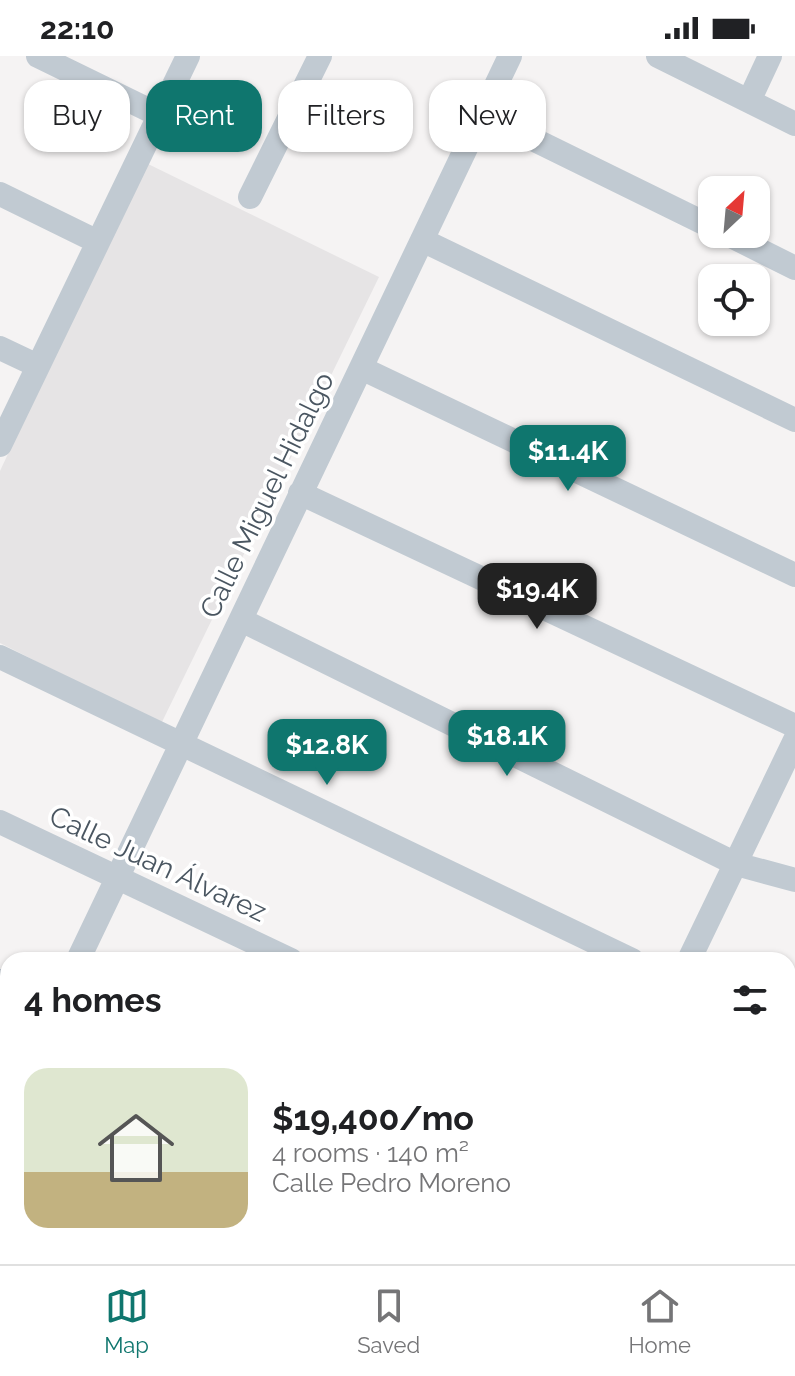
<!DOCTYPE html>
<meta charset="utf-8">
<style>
body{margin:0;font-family:Raleway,sans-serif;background:#f2f2f2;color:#202124;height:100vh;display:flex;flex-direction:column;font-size:30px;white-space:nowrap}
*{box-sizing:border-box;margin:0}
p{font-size:26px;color:#757577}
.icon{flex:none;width:44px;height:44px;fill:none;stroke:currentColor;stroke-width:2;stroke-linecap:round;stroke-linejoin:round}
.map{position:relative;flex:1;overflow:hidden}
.panel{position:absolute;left:0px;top:896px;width:796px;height:312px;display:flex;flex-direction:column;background:#fff;border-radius:24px 24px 0 0;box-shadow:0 2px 6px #0004}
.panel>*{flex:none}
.top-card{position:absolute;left:24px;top:24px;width:748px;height:72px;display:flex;gap:16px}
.needle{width:52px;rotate:26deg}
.buttons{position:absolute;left:698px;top:120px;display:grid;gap:16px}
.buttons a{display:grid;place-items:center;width:72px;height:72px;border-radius:16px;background:#fff;box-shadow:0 2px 6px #0004;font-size:40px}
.price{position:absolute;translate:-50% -68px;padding:0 18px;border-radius:16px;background:#0f766e;color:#fff;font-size:26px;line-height:52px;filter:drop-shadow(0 2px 4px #0008)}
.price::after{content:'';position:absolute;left:50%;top:48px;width:24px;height:18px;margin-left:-12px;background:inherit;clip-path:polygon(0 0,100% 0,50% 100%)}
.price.on{background:#222;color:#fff}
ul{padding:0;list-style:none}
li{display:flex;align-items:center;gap:24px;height:200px;padding:0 24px}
li span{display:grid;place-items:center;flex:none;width:224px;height:160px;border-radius:24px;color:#555}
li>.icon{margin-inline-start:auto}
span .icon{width:96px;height:96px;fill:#fffc;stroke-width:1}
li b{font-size:34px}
h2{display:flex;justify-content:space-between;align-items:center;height:96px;padding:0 24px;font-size:34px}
.chip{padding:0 28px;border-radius:24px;background:#fff;box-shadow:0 2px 6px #0004;font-size:28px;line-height:72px}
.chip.on{background:#0f766e;color:#fff}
.status{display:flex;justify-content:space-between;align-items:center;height:56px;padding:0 40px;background:#fff;direction:ltr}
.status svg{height:22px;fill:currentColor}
.menu{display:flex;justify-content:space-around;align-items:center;height:112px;border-top:2px solid #e0e0e0;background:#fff;font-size:22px;color:#757577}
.menu a{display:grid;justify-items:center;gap:4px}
.menu .on{color:#0f766e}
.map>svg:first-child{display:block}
</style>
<div class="status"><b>22:10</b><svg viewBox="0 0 49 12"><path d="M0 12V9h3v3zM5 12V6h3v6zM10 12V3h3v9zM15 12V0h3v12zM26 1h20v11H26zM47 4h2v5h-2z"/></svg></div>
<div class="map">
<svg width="795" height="1208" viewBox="0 0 795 1208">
<rect width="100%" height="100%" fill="#f5f3f3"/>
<path fill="#e6e4e5" d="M144,106l235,115 -218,447 -161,-81v-172z"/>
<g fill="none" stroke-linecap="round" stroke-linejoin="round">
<path stroke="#c1cad2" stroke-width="24" d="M38,0l121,59
M658,0l137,68
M749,45l21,-45
M482,58l230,113
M0,138l98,48
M250,141l70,-141
M727,178l68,34
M422,184l373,180
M0,292l38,18
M361,312l434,207
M0,389l188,-389
M300,437l495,233
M241,564l495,244 59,16
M0,601l632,303
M0,766l291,138
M78,904l432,-904
M689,904l106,-220
M0,925l8,4
M788,955l7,2
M0,1066l8,-17
M788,1121l7,2
M281,1200l17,8
M579,1200l18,8
M692,1200l2,8
M742,1200l5,8
M544,1208l4,-8"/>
</g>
<g text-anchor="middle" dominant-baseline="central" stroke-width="7" stroke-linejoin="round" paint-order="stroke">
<g font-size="28" fill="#4a5661" stroke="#fff">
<text transform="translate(267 439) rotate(-64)">Calle Miguel Hidalgo</text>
<text transform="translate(158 808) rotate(25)">Calle Juan Álvarez</text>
</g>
</g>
</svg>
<div class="buttons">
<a><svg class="needle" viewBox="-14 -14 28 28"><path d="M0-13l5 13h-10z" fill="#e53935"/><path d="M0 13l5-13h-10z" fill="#757577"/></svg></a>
<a><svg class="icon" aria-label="locate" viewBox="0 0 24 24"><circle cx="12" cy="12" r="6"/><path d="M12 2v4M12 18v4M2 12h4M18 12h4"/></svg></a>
</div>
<b class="price" style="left:568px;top:437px">$11.4K</b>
<b class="price on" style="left:537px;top:575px">$19.4K</b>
<b class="price" style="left:507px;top:722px">$18.1K</b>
<b class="price" style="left:327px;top:731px">$12.8K</b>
<div class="top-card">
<a class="chip">Buy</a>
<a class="chip on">Rent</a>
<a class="chip">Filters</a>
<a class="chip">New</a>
</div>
<section class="panel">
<h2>4 homes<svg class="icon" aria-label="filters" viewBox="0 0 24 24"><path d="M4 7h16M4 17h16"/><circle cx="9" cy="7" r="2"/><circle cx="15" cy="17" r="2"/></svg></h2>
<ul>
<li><span style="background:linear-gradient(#dfe7d0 65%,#c2b280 0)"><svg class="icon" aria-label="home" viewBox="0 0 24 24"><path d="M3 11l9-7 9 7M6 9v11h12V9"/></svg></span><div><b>$19,400/mo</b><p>4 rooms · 140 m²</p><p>Calle Pedro Moreno</p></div></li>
</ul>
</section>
</div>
<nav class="menu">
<a class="on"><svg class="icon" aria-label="map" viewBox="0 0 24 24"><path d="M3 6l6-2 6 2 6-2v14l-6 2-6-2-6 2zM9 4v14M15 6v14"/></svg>Map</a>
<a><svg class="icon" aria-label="saved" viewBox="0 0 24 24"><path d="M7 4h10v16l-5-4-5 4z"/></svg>Saved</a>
<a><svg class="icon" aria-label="home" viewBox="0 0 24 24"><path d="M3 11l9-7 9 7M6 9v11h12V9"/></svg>Home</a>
</nav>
